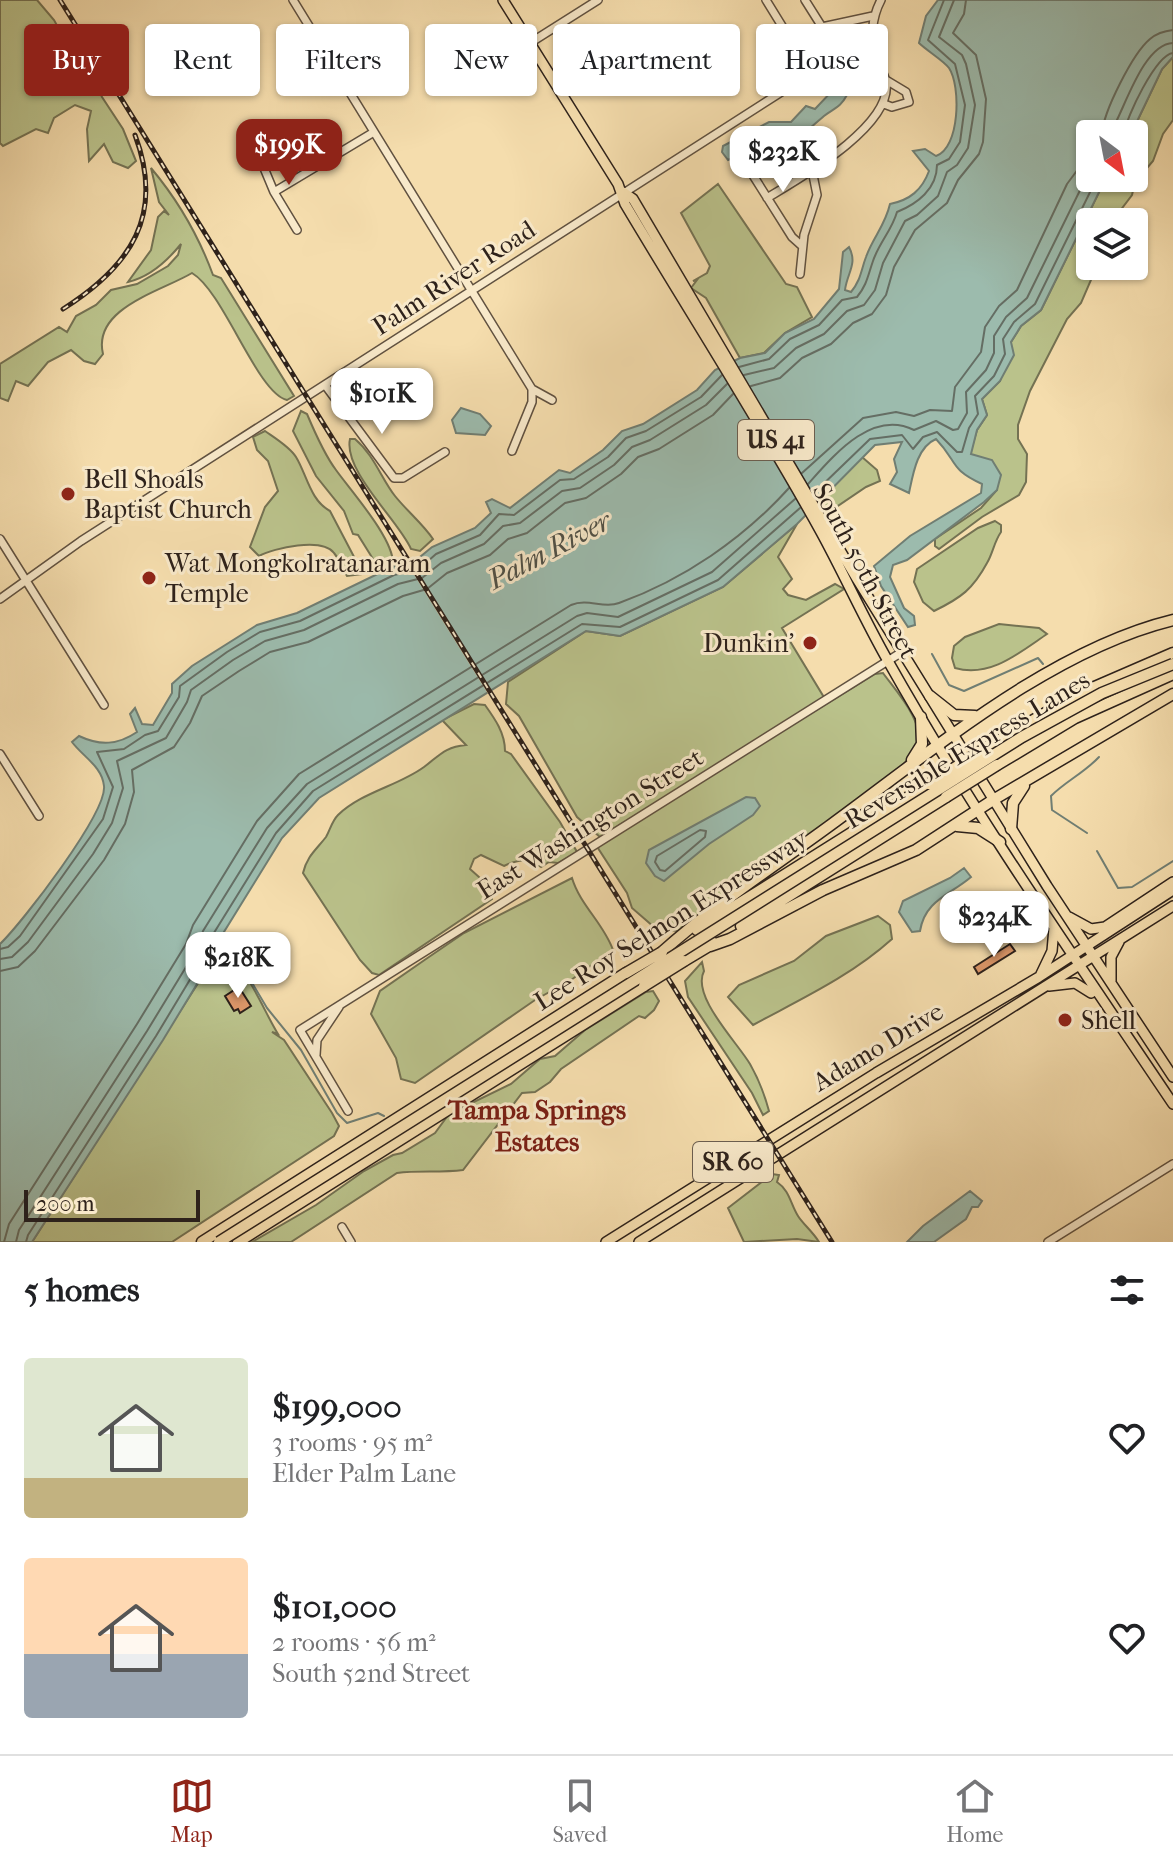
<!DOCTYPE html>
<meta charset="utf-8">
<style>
body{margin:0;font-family:"IM FELL French Canon",serif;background:#f2f2f2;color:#202124;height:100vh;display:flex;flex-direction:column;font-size:30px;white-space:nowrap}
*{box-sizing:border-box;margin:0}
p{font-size:26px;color:#757577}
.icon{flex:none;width:44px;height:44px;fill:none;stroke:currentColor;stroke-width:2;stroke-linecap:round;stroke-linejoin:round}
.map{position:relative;height:1242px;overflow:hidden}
.sheet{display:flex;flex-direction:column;background:#fff;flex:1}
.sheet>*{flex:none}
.banner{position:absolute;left:24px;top:24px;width:1126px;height:72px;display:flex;gap:16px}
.needle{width:52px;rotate:148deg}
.tools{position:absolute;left:1076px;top:120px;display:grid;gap:16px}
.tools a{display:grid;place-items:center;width:72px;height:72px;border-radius:8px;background:#fff;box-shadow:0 2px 6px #0004;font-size:40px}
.scale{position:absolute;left:24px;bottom:20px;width:176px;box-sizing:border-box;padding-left:8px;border:4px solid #2e221b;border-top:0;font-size:22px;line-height:28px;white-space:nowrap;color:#2e221b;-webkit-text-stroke:6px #f8e9ca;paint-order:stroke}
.price{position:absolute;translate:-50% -68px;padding:0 18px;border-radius:16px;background:#fff;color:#222;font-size:26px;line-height:52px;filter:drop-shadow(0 2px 4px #0008)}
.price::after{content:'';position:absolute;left:50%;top:48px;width:24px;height:18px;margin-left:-12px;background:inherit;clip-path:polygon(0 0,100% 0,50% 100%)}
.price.selected{background:#8f2418;color:#fff}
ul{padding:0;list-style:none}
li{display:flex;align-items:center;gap:24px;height:200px;padding:0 24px}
li span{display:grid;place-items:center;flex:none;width:224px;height:160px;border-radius:8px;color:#555}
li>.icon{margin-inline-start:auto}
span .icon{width:96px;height:96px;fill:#fffc;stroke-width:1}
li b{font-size:34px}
h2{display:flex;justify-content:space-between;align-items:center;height:96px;padding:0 24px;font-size:34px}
.tag{padding:0 28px;border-radius:8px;background:#fff;box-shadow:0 2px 6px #0004;font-size:28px;line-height:72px}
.tag.selected{background:#8f2418;color:#fff}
.tabs{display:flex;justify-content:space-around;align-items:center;height:112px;border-top:2px solid #e0e0e0;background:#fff;font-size:22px;color:#757577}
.tabs a{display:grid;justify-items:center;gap:4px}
.tabs .selected{color:#8f2418}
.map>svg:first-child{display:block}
</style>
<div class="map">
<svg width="1173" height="1242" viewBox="0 0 1173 1242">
<rect width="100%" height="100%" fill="#f5ddad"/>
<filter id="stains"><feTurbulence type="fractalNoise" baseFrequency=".0025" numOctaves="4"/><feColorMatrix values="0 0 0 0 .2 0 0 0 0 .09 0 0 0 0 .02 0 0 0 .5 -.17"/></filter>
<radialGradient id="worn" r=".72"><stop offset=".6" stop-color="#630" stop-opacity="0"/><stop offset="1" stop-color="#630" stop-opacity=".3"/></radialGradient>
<path fill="#bac28b" stroke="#747253" stroke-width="2" d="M0,0h37l17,20 15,27 20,20 13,30 21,32 13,32 -8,7 -15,-6 -9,-18 -15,17 -2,-32 4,-18 -16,-6 -21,13 -6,15 -12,-4 -33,17 -3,-3z
M1173,57v63l-10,14 -10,27 -18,21 -3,13 -12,16 -3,11h-27v44h7l-16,37 -14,16 -37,72 -12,34v14l9,15 -1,28 -7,13 -37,22 -43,32 -4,-3v-7l46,-31 16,-18 -20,-33 -7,-3 7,-24 10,-15 -5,-16 18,-18 11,-39 10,-16 20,-16 65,-132h28v-44h-3l31,-65z
M151,168c26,31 48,69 62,107l8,3 73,118 -7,4c-30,-7 -63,-108 -95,-127 -30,18 -100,35 -89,81l-8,10 -11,-3 -13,-11 -23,12 -20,24 -12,-5 -8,20 -8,-3v-34l59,-37 8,5 9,-16 20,-11 15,-15 26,-6 31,-18 10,-11 3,-11c-13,16 -31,33 -53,38l23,-32 7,-33 6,-6 5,4 -10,-13z
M718,184l68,100 11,3 15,30 -27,16 -21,20 -24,5 -34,-60 -15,-10 6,-8 -4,1 14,-8 3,-7 -29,-53z
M301,411l6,3c8,19 17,40 29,56 15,21 59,70 57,95l-15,2 -20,-32 -5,-1 -9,-23 -28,-35 -23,-45z
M265,431c10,7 25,16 31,26 11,18 14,43 34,54l33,63 -16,2c-4,-7 -8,-17 -13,-23 -12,-16 -60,-5 -75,3l-9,-9 15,-40 13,-16 -10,-30 -11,-11 -4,-13z
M350,439h5c19,16 26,39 40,57 12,15 28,28 38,43l-13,12 -9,-2c-12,-28 -68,-78 -61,-110z
M862,457l15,13 3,11 -14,6 -40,27 1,-6h-5l1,-14z
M995,521l6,4v7c-7,10 -8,21 -14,31 -14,26 -26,35 -53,48l-11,-9 -9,-20 3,-13 61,-41z
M797,524l-19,33 14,22 -9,10 5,6 18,5 29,-16 9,5 -62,39 43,71 -225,138 -23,-20 -58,-101 -13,-12 2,-22 78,-51 34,5 103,-49z
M999,624l40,4 8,6c-28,19 -57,44 -92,34l-3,-10 2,-12 11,-9z
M883,673c12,17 44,51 34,74 -5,11 -18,21 -26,29l-209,156 -28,-5 -22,-19 -5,-15 -31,-48 279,-171z
M474,704l11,1c10,14 20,28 20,46l6,3 49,68 17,30 -19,11 -9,-1 -8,5c-14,-9 -22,-8 -37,-1l-23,-11 -7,4 -4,10 19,17 3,13 -113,76 -7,-2 -12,-13 -57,-87c4,-17 13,-23 23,-36 4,-7 6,-16 12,-22 24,-23 60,-29 86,-48 16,-12 21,-20 42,-22l-24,-25z
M572,878c8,27 32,46 41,72l-42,30 -36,20 -120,83 -14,-4 -5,-21 -25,-44 9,-23 46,-32 38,-26z
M878,916l12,9 2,14c-41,37 -91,60 -139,86l-25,-28 11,-12 55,-24 32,-25z
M220,949c25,12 43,61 58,85l-6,-2 12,8 48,73 7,13 -5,10 -162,106h-140z
M702,962l2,9c-13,25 33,71 46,93 8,14 15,32 19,47l-6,4 -11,-22 -64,-96 -3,-16z
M653,991l6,10 -5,9 -9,8 -6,-2 -78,53 -11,13 -15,10 -13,1 -59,77c-23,3 -44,0 -66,3l-106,69h-39l64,-37 48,-34 29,-16 9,-2 33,-20 14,-19 62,-30 29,-25 15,-3 30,-26 61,-38z
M772,1174l7,1 -2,7c13,9 13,21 21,34 5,8 15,16 21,26l-22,-3 -53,3 -16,-34z"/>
<path fill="#9cbbad" stroke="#707e73" stroke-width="2" d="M938,0h235v57l-11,12 -31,65h-41v44h16l-65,132 -20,16 -10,16 3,13 -14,26 -18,18 5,16 -10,15 -6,24 21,6 9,15 -4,15 -13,12 -77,58 -14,5 -3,12 14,31 10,8 1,9 -7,2 -27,-41 -7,-20 36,-30 71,-43 1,-9c-33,-15 -24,-22 -46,-45 -19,8 -23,35 -27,54l-19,-9 7,-12 -3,-13 8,-17 -27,3 -78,79 -74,63 -103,49 -34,-5 -267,167 -37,40 -63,102 -5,16 -51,84 -131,202h-32v-298c22,-21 107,-131 104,-158 -2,-20 -21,-29 -32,-44l7,-6c21,10 39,9 58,-4l-7,-18 5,-6 7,16 11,1 19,-32v-9l20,-18 65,-41 40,-12 95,-46 23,-6 17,-14 43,-19 16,-15 -5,-11 6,-3 18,9 49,-38 11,3 33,-23 19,-19 21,-7 54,-34 18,-20 25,-12 25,-5 20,-20 29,-14 25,-30 4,-37 6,-5c9,17 -2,26 -4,43l6,2c10,-12 10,-22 15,-35 7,-20 19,-31 24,-53 20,-4 32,-14 39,-33l-16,-20 12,-2 11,7c24,-8 25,-70 13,-88 -5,-7 -23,-18 -30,-25l7,-27z
M832,91l15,4c-7,13 -13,13 -23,21 -16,14 -29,26 -46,37 -20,-7 -32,-2 -50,7l-6,-8 1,-6 46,-24h22l15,-16 9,3z
M461,408l19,6 11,12 -6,9 -29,-2 -4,-13z
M746,797l9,1 5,8 -7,9 -44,29 -45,37 -9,-5 -9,-13 3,-13z
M964,868l7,9c-21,18 -46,23 -51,54l-8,1 -13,-20 4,-11 47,-23z
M970,1191l12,10 -4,6h-6l-6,12 -32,23h-27l16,-16z"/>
<path fill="#f5ddad" d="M409,559l85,136 -4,2 -85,-137z"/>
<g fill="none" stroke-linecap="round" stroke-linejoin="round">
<path stroke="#656e64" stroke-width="2" d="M1102,134c1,-22 31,-81 48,-95 7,-6 14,-8 23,-9
M1114,134l1,-10c12,-23 30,-80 58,-81
M1124,134c2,-17 32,-79 49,-81
M739,367l30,-8 21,-20 29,-14 23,-25 15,-3c10,-12 11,-22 16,-36 6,-18 19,-31 24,-49 20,-8 40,-23 40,-47l12,-6 11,-17 5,-37 -10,-41 -27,-24 16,-40
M744,375l30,-7 22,-20 28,-14 23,-23 17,-6 11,-15 8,-27 22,-42 12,-6 21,-19 9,-24 10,-7 11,-17 7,-43 -9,-41 -4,-9 -23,-18 15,-37
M751,386l29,-8 22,-20 29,-14 22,-21 19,-9 14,-19 8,-28 21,-37 32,-27 11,-23 21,-26 4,-12 3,-43 -10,-44 -23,-22 11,-19 2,-14
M802,473l61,-55 33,-6 18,4 16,-6 22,1 3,-24 26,-35 4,-25 14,-21 18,-16 50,-106 23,-31
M808,484c26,-29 64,-75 106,-54l22,-9 17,9 5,-1 9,-16 -1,-21 20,-22 8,-17v-17l12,-19 21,-19 63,-128
M814,493l56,-54 32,-4 11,14 10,-12 14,-5 20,20h5l7,-24 9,-14 -3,-18 19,-20 11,-22 -2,-15 11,-17 21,-18 62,-126
M700,830l6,1 -1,6 -40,34 -5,-1 -5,-8 2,-6z
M0,949l8,-2 12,-11 83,-117 10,-32 -16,-35 27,-3 21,-14 13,-4 21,-34 1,-11 47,-34 33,-20 40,-11 94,-46 25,-6 17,-15 44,-19 19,-21 15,1 46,-35 14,-1 34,-22 18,-19 20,-7 55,-34 21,-22
M0,959l12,-2 16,-15 65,-88 19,-31 11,-35 -6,-27 49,-23 21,-36 4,-12 42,-30 32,-19 39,-11 94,-46 24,-6 19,-15 43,-19 19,-18 17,-3 42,-32 18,-3 34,-23 18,-18 18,-7 56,-35 21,-21
M0,971l18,-4 17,-16 69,-91 21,-36 9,-32 -2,-22 42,-23 16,-24 12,-27 37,-25 31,-19 38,-10 95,-46 24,-7 20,-16 43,-18 18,-16 19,-6 38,-30 21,-5 35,-24 17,-17 21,-8 54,-34 20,-21
M4,1242l5,-18 128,-200 49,-80 7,-19 64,-104 42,-47 272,-169c17,-7 33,4 48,-2 64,-23 124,-64 170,-115
M16,1242l3,-12 128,-199 50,-82 6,-18 64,-103 40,-44 270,-168 10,-3 31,4 94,-45 83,-73
M26,1242l2,-7 128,-199 50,-83 6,-17 64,-103 37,-42 269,-167 38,3 98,-47 82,-72"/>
<path stroke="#707e73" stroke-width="2" d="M932,654l17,31 15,6 74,-33 5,6
M1087,833l-35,-23 -1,-14c15,-15 33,-23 48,-39
M1097,851l21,37 14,-1 41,-26
M223,934l44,74 34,42 36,63 10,10 31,-10 6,3"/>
</g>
<path fill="#dc9769" stroke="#2e221b" stroke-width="2" d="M1010,944l5,7 -37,23 -4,-7z
M239,987l12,19 -11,7 -2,-4 -4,2 -9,-15z"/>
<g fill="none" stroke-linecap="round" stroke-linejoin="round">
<defs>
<path id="minor" d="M293,0l239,389v13l-20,49
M766,0l45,73
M805,0l17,27
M805,38l17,-11 51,-11
M530,43l68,-43
M811,73l27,2 21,-15 16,-3
M884,104l8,3 17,-5 -3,-10 -20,-12
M259,156l15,36 23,38
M744,161l48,76 10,9
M274,192l100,-60
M767,198c33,-20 126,-72 119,-116 -1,-8 -7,-15 -10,-22 -7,-19 -4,-43 5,-60
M800,274l4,-39 13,-40 -5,-25
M325,385l69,93h9l42,-26
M532,389l20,11
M0,539l104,166
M0,599l81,-58 730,-468 26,-20 37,-4
M0,754l39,62
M316,1055l1,-15 22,-33
M348,1111l-48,-81 602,-378
M342,1227l9,15
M1048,1242l125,-78"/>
<path id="major" d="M503,0l115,184 7,20c65,109 134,216 196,328 23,42 43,87 67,129 86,153 187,297 285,443
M623,192l10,7 224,380 190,307 126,191
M1069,917l22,12 14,-2 68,-45
M1041,974l11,-23 2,-23
M1111,981v-24l8,-15
M1049,986l26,-3 16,10
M606,1242l270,-169 163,-96 134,-87
M639,1242l534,-336"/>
<path id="highway" d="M930,696l24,19 21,1
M986,748l90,-53 97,-42
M912,760l10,-16 -1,-27
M997,765l78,-47 98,-44
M957,826l21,2 22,14
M1011,829l2,-26 11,-17
M741,926l205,-129
M697,930l232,-146
M710,946l20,-7 93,-49 93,-40 77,-50 180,-106
M662,952c52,-47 113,-86 170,-128 100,-73 218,-174 341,-204
M684,961l30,-18
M202,1242l424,-269
M238,1242l406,-256"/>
</defs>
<use href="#minor" stroke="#605140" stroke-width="10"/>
<use href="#major" stroke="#2e221b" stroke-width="12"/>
<use href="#highway" stroke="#2e221b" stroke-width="13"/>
<use href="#minor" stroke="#f8e9ca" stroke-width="7"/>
<use href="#major" stroke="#f5ddad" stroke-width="9"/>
<use href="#highway" stroke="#f5ddad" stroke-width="10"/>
<defs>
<path id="rail" d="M60,0l772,1242
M63,309c68,-43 102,-94 72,-174"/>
</defs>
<use href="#rail" stroke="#2e221b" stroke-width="5"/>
<use href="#rail" stroke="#f8e9ca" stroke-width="2" stroke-dasharray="6" stroke-linecap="butt"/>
<defs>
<path id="highway-bridge" d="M929,784l57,-36
M946,797l51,-32
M626,973l36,-21
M644,986l40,-25
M219,1242l803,-505 80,-44 71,-29"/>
</defs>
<use href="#highway-bridge" stroke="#2e221b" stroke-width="13" stroke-linecap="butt"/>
<use href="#highway-bridge" stroke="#f5ddad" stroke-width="10"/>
</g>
<g fill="#8f2418" stroke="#f8e9ca" stroke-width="3">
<circle cx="68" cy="494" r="8"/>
<circle cx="149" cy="578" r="8"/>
<circle cx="810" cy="643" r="8"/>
<circle cx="1065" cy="1020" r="8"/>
</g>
<g text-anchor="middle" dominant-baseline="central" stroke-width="6" stroke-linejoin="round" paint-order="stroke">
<g fill="#f8e9ca" stroke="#6b5e50" stroke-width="2">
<rect x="738" y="420" width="76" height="40" rx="6"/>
<rect x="693" y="1142" width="80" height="40" rx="6"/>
</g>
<g font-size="24" font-weight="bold" fill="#2e221b">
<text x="776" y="440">US 41</text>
<text x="733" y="1162">SR 60</text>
</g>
<g font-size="26" fill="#2e221b" stroke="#f8e9ca">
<text transform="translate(454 278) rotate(-33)">Palm River Road</text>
<text transform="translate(865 571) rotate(62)">South 50th Street</text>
<text transform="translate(967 750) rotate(-31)">Reversible Express Lanes</text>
<text transform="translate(590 824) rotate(-32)">East Washington Street</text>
<text transform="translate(671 920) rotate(-32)">Lee Roy Selmon Expressway</text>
<text transform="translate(878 1047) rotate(-31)">Adamo Drive</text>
</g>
<g font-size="26" fill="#2e221b" stroke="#f8e9ca" text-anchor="start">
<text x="84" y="479">Bell Shoals<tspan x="84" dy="30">Baptist Church</tspan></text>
<text x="165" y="563">Wat Mongkolratanaram<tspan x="165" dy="30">Temple</tspan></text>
<text x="794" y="643" text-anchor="end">Dunkin'</text>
<text x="1081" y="1020">Shell</text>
</g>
<g font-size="28" font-style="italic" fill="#4f5047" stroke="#f8e9ca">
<text transform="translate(549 550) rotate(-28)">Palm River</text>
</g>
<g font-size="28" font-weight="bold" fill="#7a1f14" stroke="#f8e9ca">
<text x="537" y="1109">Tampa Springs<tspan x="537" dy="32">Estates</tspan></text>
</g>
</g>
<rect width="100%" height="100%" filter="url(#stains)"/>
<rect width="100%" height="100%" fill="url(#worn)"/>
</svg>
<div class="tools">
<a><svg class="needle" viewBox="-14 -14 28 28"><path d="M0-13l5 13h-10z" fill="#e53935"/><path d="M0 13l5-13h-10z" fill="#757577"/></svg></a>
<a><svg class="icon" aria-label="layers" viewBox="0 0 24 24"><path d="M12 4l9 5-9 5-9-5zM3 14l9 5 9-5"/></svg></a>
</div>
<div class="scale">200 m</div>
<b class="price selected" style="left:289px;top:187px">$199K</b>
<b class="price" style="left:783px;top:194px">$232K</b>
<b class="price" style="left:382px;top:436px">$101K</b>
<b class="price" style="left:994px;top:959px">$234K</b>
<b class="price" style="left:238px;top:1000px">$218K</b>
<div class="banner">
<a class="tag selected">Buy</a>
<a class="tag">Rent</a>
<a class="tag">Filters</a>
<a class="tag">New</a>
<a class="tag">Apartment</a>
<a class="tag">House</a>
</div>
</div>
<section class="sheet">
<h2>5 homes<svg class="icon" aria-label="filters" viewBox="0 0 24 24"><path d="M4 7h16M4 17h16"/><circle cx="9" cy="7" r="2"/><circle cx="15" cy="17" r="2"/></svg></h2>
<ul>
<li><span style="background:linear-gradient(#dfe7d0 75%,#c2b280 0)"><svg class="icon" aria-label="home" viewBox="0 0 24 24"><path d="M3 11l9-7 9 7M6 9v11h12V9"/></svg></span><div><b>$199,000</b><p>3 rooms · 95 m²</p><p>Elder Palm Lane</p></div><svg class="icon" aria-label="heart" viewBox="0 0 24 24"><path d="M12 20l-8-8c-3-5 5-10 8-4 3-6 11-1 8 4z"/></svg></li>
<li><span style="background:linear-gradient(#ffd9b3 60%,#9aa5b1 0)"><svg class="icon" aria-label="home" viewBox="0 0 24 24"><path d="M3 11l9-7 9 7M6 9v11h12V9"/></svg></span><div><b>$101,000</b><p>2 rooms · 56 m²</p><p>South 52nd Street</p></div><svg class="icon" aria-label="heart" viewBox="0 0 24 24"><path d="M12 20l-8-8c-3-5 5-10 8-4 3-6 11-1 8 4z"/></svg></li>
</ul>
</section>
<nav class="tabs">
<a class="selected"><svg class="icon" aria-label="map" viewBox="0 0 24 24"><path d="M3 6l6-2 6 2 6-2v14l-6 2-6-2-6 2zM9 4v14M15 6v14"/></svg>Map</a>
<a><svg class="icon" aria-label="saved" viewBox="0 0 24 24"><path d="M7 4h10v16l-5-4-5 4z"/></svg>Saved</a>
<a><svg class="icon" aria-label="home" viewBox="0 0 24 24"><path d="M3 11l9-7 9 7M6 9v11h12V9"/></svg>Home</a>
</nav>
